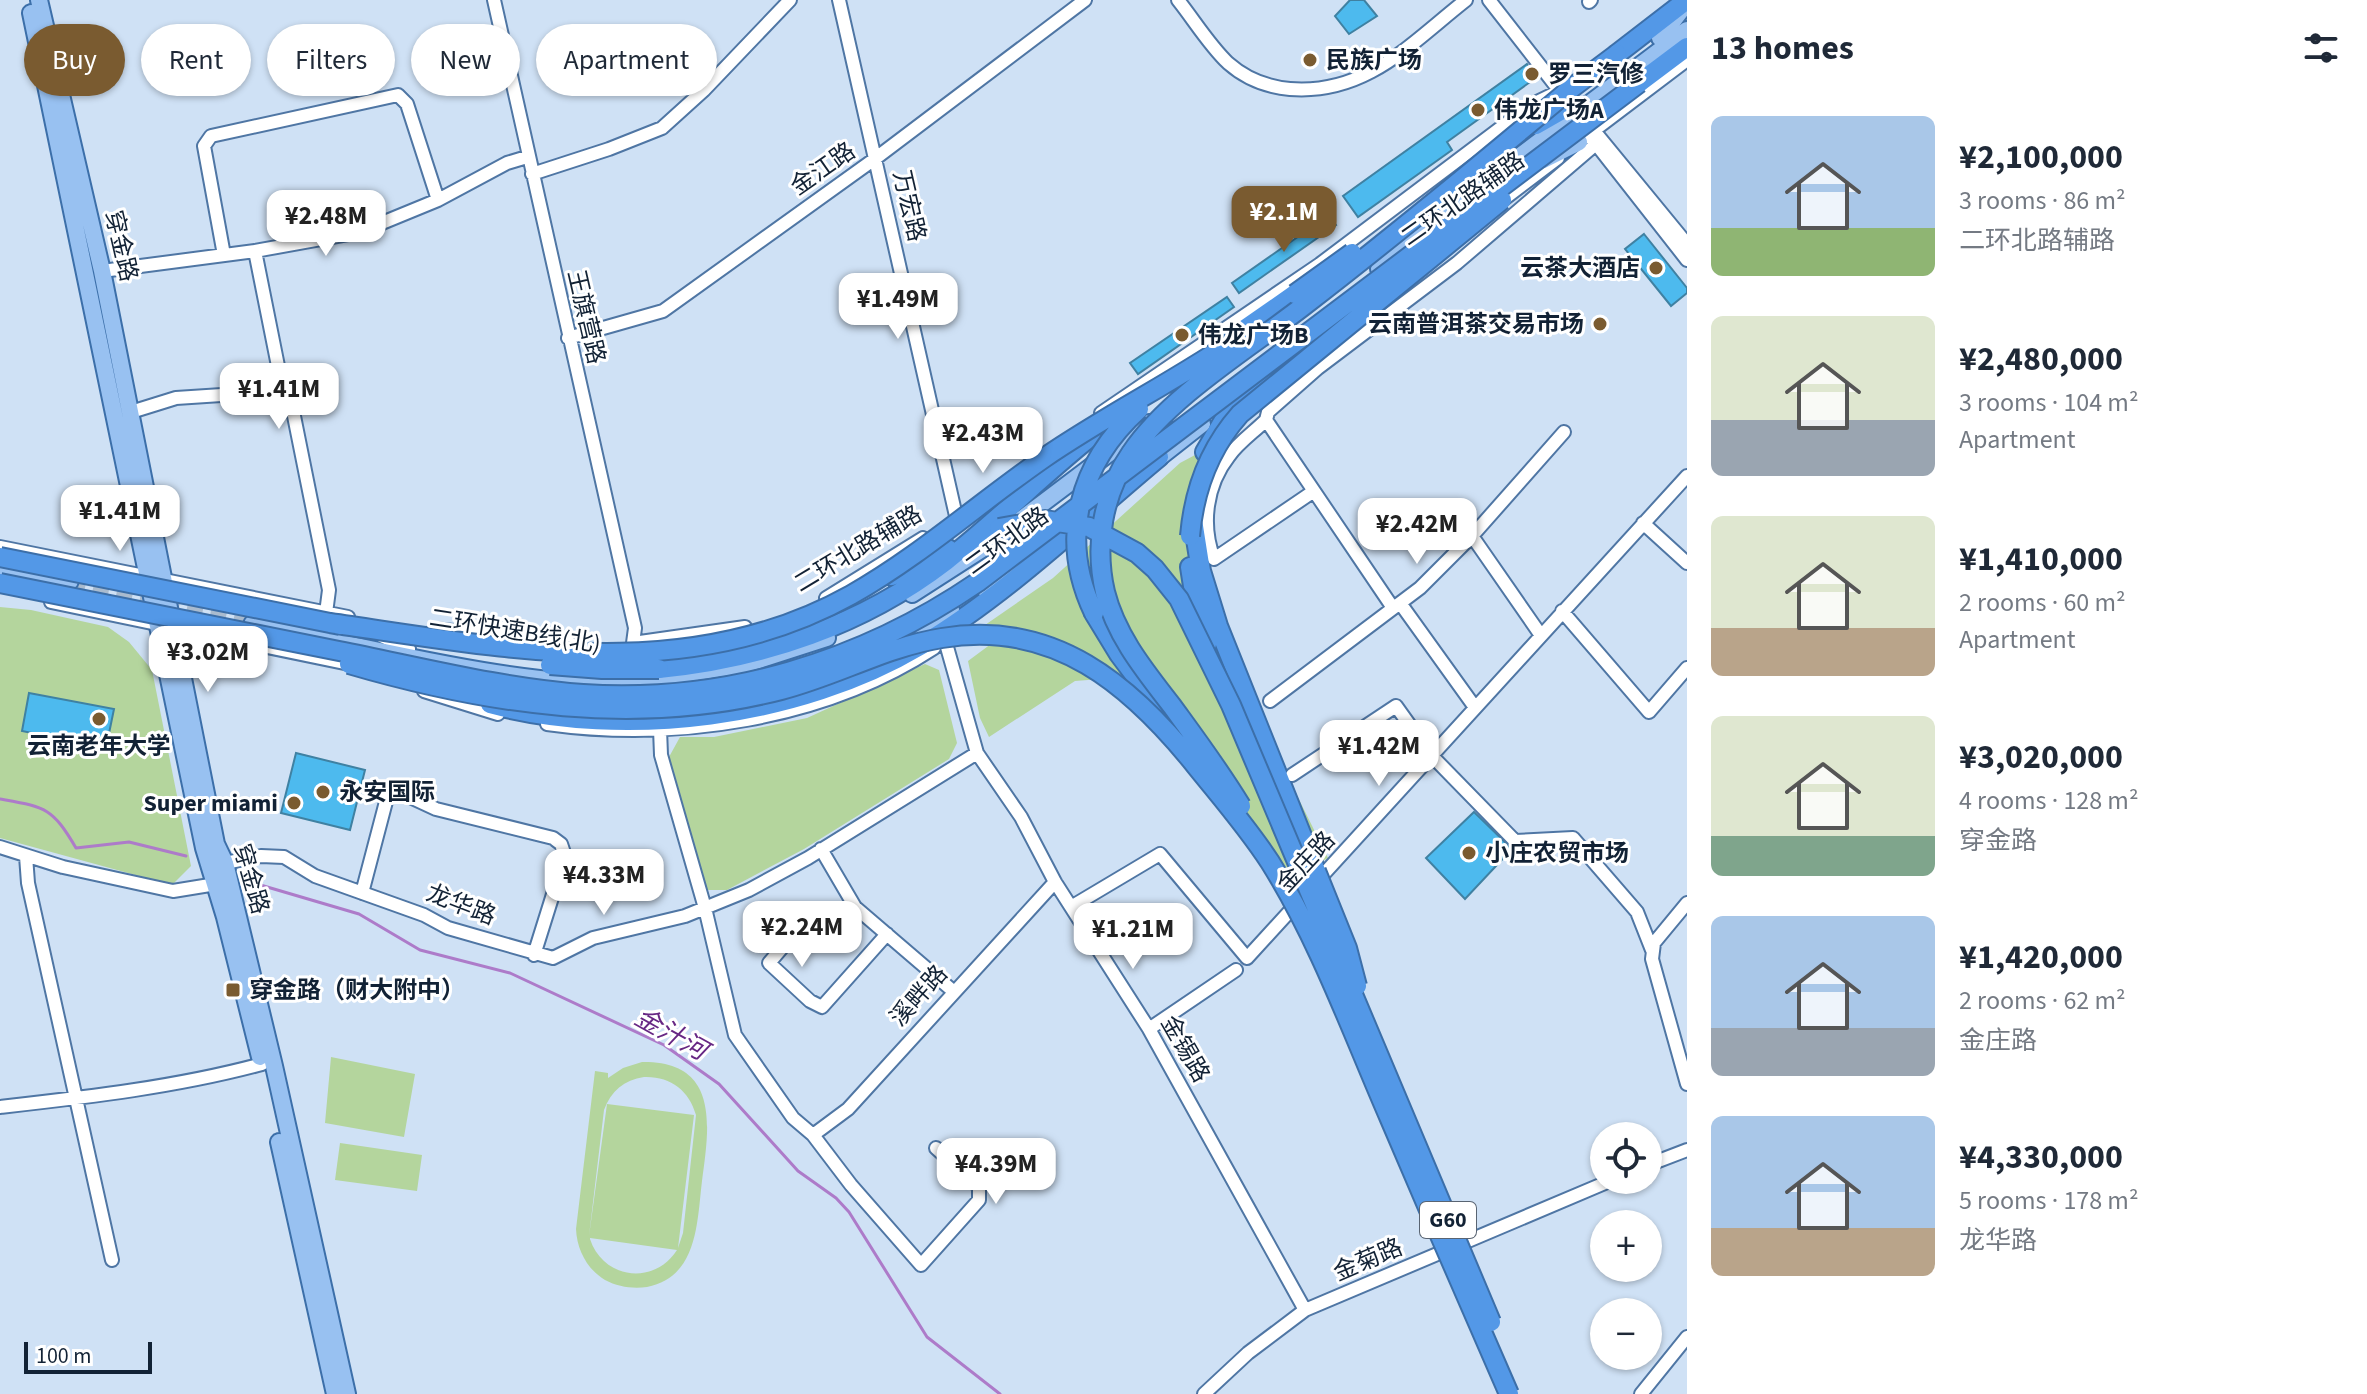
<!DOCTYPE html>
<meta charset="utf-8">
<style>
body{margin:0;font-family:"Source Sans 3","Noto Sans SC",sans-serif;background:#f6f6f7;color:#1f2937;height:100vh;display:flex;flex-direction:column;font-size:30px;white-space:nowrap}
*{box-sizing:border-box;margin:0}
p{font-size:26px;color:#747a83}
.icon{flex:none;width:44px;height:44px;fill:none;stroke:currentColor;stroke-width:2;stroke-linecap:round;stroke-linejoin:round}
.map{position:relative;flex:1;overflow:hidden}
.panel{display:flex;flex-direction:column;background:#fff;width:680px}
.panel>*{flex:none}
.top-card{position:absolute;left:24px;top:24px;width:760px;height:72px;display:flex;gap:16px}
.fabs{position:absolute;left:1590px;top:1122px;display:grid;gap:16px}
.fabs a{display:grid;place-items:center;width:72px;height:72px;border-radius:50%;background:#fff;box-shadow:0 2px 6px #0004;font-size:40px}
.scale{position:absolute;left:24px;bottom:20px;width:128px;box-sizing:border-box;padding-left:8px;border:4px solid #122235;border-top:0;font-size:22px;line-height:28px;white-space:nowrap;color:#122235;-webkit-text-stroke:6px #fff;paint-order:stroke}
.price{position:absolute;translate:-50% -68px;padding:0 18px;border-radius:16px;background:#fff;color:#222;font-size:26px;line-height:52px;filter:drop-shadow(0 2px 4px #0008)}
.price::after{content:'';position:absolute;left:50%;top:48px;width:24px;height:18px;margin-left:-12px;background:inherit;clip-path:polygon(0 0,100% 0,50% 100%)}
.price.selected{background:#7a5b30;color:#fff}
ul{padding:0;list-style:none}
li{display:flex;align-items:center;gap:24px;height:200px;padding:0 24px}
li span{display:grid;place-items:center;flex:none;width:224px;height:160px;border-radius:12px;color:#555}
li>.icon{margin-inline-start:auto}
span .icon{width:96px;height:96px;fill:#fffc;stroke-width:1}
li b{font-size:34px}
h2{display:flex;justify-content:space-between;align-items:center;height:96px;padding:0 24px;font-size:34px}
.pill{padding:0 28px;border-radius:36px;background:#fff;box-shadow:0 2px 6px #0004;font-size:28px;line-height:72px}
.pill.selected{background:#7a5b30;color:#fff}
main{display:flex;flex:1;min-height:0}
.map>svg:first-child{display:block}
</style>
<main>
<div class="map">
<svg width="1687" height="1394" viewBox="0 0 1687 1394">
<rect width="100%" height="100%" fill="#cfe1f5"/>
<path fill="#b4d59d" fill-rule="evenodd" d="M1210,447l-10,57 17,130 111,224 -48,26 -140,-175 -39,-30 -26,2 -86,56 -9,-19 -12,-57 27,-20 -10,-16 68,-47 127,-115z
M0,607l31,3 77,17 21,15 23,28 39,196 -19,19 -172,-47z
M925,664l14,6 18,73 -8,16 -145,90 -77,41h-21l-37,-133 11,-20h34l93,-19z
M331,1057l84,17 -11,63 -79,-14z
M642,1062c79,-1 67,66 60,119 -5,41 -4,96 -55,106 -14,2 -29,0 -42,-7 -18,-11 -28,-30 -29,-51l19,-158 13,2v5l15,-10zM644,1077c26,-1 45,13 52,38l-13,118 -5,15 16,-133 -87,-11 -18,132 15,-126c7,-19 20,-30 40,-33zM590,1239v-1l87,12c-23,36 -74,29 -87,-11z
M340,1143l82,12 -5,36 -82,-11z"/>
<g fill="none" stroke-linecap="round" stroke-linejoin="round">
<path stroke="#ad7bc9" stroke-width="3" d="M0,799c45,8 52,8 76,49l53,-6 57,14
M257,884l102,30 61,36 90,23 154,72 55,39 79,87 38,27 13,14 78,125 73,57"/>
</g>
<path fill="#4dbaee" stroke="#3f81a2" stroke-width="2" d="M1350,0h14l13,16 -28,18 -14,-18z
M1527,64l10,13 -90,65 5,8 -94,67 -15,-21z
M1329,215l7,10 -97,68 -7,-10z
M1644,234l43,54v5l-16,13 -46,-57z
M1227,297l7,10 -96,67 -8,-11z
M29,693l85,16 -8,39 -84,-17z
M296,753l69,17 -15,60 -69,-17z
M1474,812l38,37 -47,50 -39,-41z"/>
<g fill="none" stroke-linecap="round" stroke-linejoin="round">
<path stroke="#a9bbcf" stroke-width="16" stroke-dasharray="16 8" stroke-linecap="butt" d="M70,581l184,36"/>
<defs>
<path id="minor" d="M494,0l141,628 -2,15
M839,0l117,516
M1178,0c16,20 31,45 50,63 17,15 39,24 62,26 76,6 120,-45 176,-89
M1489,0l74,95
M1589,2l2,-2
M1591,127l96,117
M1593,140l94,120
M1572,147l115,-87
M532,174l77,-25 53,-21 42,-38 86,-90
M1496,205l62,-47
M255,251l28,140 9,15 37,184 -3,23
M224,255l-20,-109 7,-10 187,-41 9,9 31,96
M102,271l153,-20 105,-19 78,-32 69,-37 20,-6
M568,338l95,-27 213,-153 209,-158
M131,412l45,-14 107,-7
M1101,413l219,-149 211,-159 29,-14
M1266,420c-12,12 -27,22 -37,36 -23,29 -28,69 -15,103l100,-68
M1643,523l44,40
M1472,536l68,98
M0,547l348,70
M826,598l97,-60
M51,602l303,63
M1400,603l74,103
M1393,608l-127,-188 2,-8 50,-44 139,-105 139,-119
M1562,611l87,101 38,-44
M434,629l136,14
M373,632l36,17
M945,640l32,113 44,64 34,65 94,147 156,281
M633,643l112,-16
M424,691l74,23
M1270,701l150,-113 52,-52 92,-104
M547,724c129,18 277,-4 387,-76
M660,729l1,26 44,153 30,127 58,83 20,17 38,50 70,80 58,-65v-13l-43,-39
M1292,775l104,-69 35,49 84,86 58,-3 64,74 15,38
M0,847l63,20 110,24 43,-7
M821,849l34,58 98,84
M26,856l2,27 84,377
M225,863l36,-7 23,1 31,19 109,39 24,13 105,30 40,-20 92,-22 64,-26 59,-32 169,-105
M362,893l26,-99 5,-5 43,20 117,29 8,6 4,12 -31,99
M1687,903l-33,40 -2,16 35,125
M855,907l-29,27h-8l-10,-6 -10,1 -29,34 41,38 12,6 65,-73
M1071,907l89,-53 87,104 440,-482
M1149,1029l87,-59
M0,1107c88,-10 177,-20 262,-43
M813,1135l35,-26 207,-227
M1648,1165l39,-15
M1204,1394l44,-41 57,-43 307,-130
M1641,1394l46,-57"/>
<path id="major" d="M39,0l63,271 114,573 9,19 49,203 73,328
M31,13l173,835 21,69 35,140
M1660,38l26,-34
M1543,160l36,-18
M1379,269l88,-73 220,-166
M1151,464l51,-40
M0,566l70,15
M984,588l62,-45
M912,594l70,-45 167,-126
M252,624c134,27 271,65 409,61
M890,642l61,-32
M656,678l87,-13 84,-27
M279,1142l56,252"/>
<path id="highway" d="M1617,54l70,-54
M1639,83l48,-36
M1536,125l35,-20
M1229,340l66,-46
M1205,452l23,-39 35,-40
M1193,520l8,51 17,55 98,245
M1190,567l6,38 11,39
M892,576l56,-27
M1094,613l25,41 65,87
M659,669c103,-10 204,-44 287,-108 53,-41 100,-90 153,-131
M490,704c135,36 309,14 430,-58 86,-51 162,-125 239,-189"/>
</defs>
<use href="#minor" stroke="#4f76a4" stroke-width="16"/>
<use href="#major" stroke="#3c6fa9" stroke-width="20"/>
<use href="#highway" stroke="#3c6fa9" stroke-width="22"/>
<use href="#minor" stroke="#fff" stroke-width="12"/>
<use href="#major" stroke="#98c1f1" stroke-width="16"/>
<use href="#highway" stroke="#5398e7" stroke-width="18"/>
<defs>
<path id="highway-bridge" d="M1565,93l52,-39
M1295,294l57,-41
M999,528l46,-8 44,7 48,26 18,16 24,30 52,106 260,617
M1190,536c4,-47 19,-87 50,-122l262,-214
M0,557l340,68
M0,583c113,22 226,45 339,68 81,16 162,37 244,43 142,9 278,-32 395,-112l661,-499
M1094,613c-36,-75 -15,-150 45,-204
M330,623c176,25 356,64 521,-28 69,-39 128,-92 193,-137 64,-44 135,-79 200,-124
M349,664c140,41 289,63 432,26 55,-14 105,-43 161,-52 112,-19 189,47 254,128 25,31 52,62 74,96 50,80 82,170 120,257 39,92 79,183 119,275
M550,665l52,4h57
M1241,806c-21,-35 -45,-67 -69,-100 -27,-35 -56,-70 -67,-114 -11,-48 -2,-99 26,-139 38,-57 120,-106 175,-149 91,-70 180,-144 268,-218
M1316,871l31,77 10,38"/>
</defs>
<use href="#highway-bridge" stroke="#3c6fa9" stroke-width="22" stroke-linecap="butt"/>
<use href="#highway-bridge" stroke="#5398e7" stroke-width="18"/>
</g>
<g fill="#7a5b30" stroke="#fff" stroke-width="3">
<circle cx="1310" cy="60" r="8"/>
<circle cx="1532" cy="74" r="8"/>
<circle cx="1478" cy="110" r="8"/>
<circle cx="1656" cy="268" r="8"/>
<circle cx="1600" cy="324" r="8"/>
<circle cx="1182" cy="335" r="8"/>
<circle cx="99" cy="719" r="8"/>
<circle cx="323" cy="792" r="8"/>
<circle cx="294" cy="803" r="8"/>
<circle cx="1469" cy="853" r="8"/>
<rect x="225" y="982" width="16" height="16" rx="4"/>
</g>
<g text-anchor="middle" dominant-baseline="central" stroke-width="6" stroke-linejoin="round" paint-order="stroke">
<rect fill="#fff" stroke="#596472" stroke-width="2" x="1420" y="1202" width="56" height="36" rx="6"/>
<g font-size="22" font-weight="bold" fill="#122235">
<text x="1448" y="1220">G60</text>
</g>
<g font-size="24" font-weight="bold" fill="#122235" stroke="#fff" text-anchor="start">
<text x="1326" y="60">民族广场</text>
<text x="1548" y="74">罗三汽修</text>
<text x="1494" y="110">伟龙广场A</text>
<text x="1640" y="268" text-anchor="end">云茶大酒店</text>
<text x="1584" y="324" text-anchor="end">云南普洱茶交易市场</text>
<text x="1198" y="335">伟龙广场B</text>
<text x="99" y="746" text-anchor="middle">云南老年大学</text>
<text x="339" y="792">永安国际</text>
<text x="278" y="803" text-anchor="end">Super miami</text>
<text x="1485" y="853">小庄农贸市场</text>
<text x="249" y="990">穿金路（财大附中）</text>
</g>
<g font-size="24" fill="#122235" stroke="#fff">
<text transform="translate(823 169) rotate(-35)">金江路</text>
<text transform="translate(1463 199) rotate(-35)">二环北路辅路</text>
<text transform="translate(909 206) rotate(77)">万宏路</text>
<text transform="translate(121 246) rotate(77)">穿金路</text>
<text transform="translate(586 317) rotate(77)">王旗营路</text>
<text transform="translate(1007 541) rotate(-36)">二环北路</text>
<text transform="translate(858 549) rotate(-31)">二环北路辅路</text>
<text transform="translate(515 631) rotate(9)">二环快速B线(北)</text>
<text transform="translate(1306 862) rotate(-47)">金庄路</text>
<text transform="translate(251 879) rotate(74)">穿金路</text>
<text transform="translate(461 905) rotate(21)">龙华路</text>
<text transform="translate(919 996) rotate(-48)">溪畔路</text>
<text transform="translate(1185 1049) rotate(60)">金锡路</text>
<text transform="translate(1368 1260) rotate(-23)">金菊路</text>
</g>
<g font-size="26" font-style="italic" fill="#672784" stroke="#fff">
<text transform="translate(671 1034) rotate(29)">金汁河</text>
</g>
</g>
</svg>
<div class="fabs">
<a><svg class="icon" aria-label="locate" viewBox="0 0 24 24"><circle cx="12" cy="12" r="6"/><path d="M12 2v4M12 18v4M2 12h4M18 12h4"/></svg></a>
<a>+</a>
<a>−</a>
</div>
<div class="scale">100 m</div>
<b class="price selected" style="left:1284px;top:254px">¥2.1M</b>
<b class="price" style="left:326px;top:258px">¥2.48M</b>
<b class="price" style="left:898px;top:341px">¥1.49M</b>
<b class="price" style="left:279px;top:431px">¥1.41M</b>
<b class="price" style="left:983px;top:475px">¥2.43M</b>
<b class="price" style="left:120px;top:553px">¥1.41M</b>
<b class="price" style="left:1417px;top:566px">¥2.42M</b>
<b class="price" style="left:208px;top:694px">¥3.02M</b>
<b class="price" style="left:1379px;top:788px">¥1.42M</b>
<b class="price" style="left:604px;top:917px">¥4.33M</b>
<b class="price" style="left:802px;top:969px">¥2.24M</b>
<b class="price" style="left:1133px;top:971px">¥1.21M</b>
<b class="price" style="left:996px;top:1206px">¥4.39M</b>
<div class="top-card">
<a class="pill selected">Buy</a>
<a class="pill">Rent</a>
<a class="pill">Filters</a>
<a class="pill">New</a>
<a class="pill">Apartment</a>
</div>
</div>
<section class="panel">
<h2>13 homes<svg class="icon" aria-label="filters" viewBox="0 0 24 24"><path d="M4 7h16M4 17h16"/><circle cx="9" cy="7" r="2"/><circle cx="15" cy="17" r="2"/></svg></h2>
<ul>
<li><span style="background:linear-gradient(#a9c7e8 70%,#8fb573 0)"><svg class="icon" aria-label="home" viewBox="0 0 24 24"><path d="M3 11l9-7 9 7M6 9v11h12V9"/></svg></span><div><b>¥2,100,000</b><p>3 rooms · 86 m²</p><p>二环北路辅路</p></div></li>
<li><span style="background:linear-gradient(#dfe7d0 65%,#9aa5b1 0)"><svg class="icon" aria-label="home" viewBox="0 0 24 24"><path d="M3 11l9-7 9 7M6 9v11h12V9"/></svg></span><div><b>¥2,480,000</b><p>3 rooms · 104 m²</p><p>Apartment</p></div></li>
<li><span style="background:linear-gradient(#dfe7d0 70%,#b9a48a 0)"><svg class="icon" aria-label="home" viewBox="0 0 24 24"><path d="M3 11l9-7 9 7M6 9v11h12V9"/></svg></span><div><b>¥1,410,000</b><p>2 rooms · 60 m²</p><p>Apartment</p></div></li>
<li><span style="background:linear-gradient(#dfe7d0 75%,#7fa58c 0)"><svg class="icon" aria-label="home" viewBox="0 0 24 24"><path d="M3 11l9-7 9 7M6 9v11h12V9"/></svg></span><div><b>¥3,020,000</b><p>4 rooms · 128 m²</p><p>穿金路</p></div></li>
<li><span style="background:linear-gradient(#a9c7e8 70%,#9aa5b1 0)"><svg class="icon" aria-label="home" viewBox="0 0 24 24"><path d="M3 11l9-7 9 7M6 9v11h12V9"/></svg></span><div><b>¥1,420,000</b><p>2 rooms · 62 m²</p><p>金庄路</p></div></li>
<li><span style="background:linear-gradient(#a9c7e8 70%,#b9a48a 0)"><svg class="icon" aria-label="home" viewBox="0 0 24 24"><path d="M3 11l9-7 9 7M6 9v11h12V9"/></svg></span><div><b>¥4,330,000</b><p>5 rooms · 178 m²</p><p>龙华路</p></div></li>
</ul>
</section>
</main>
